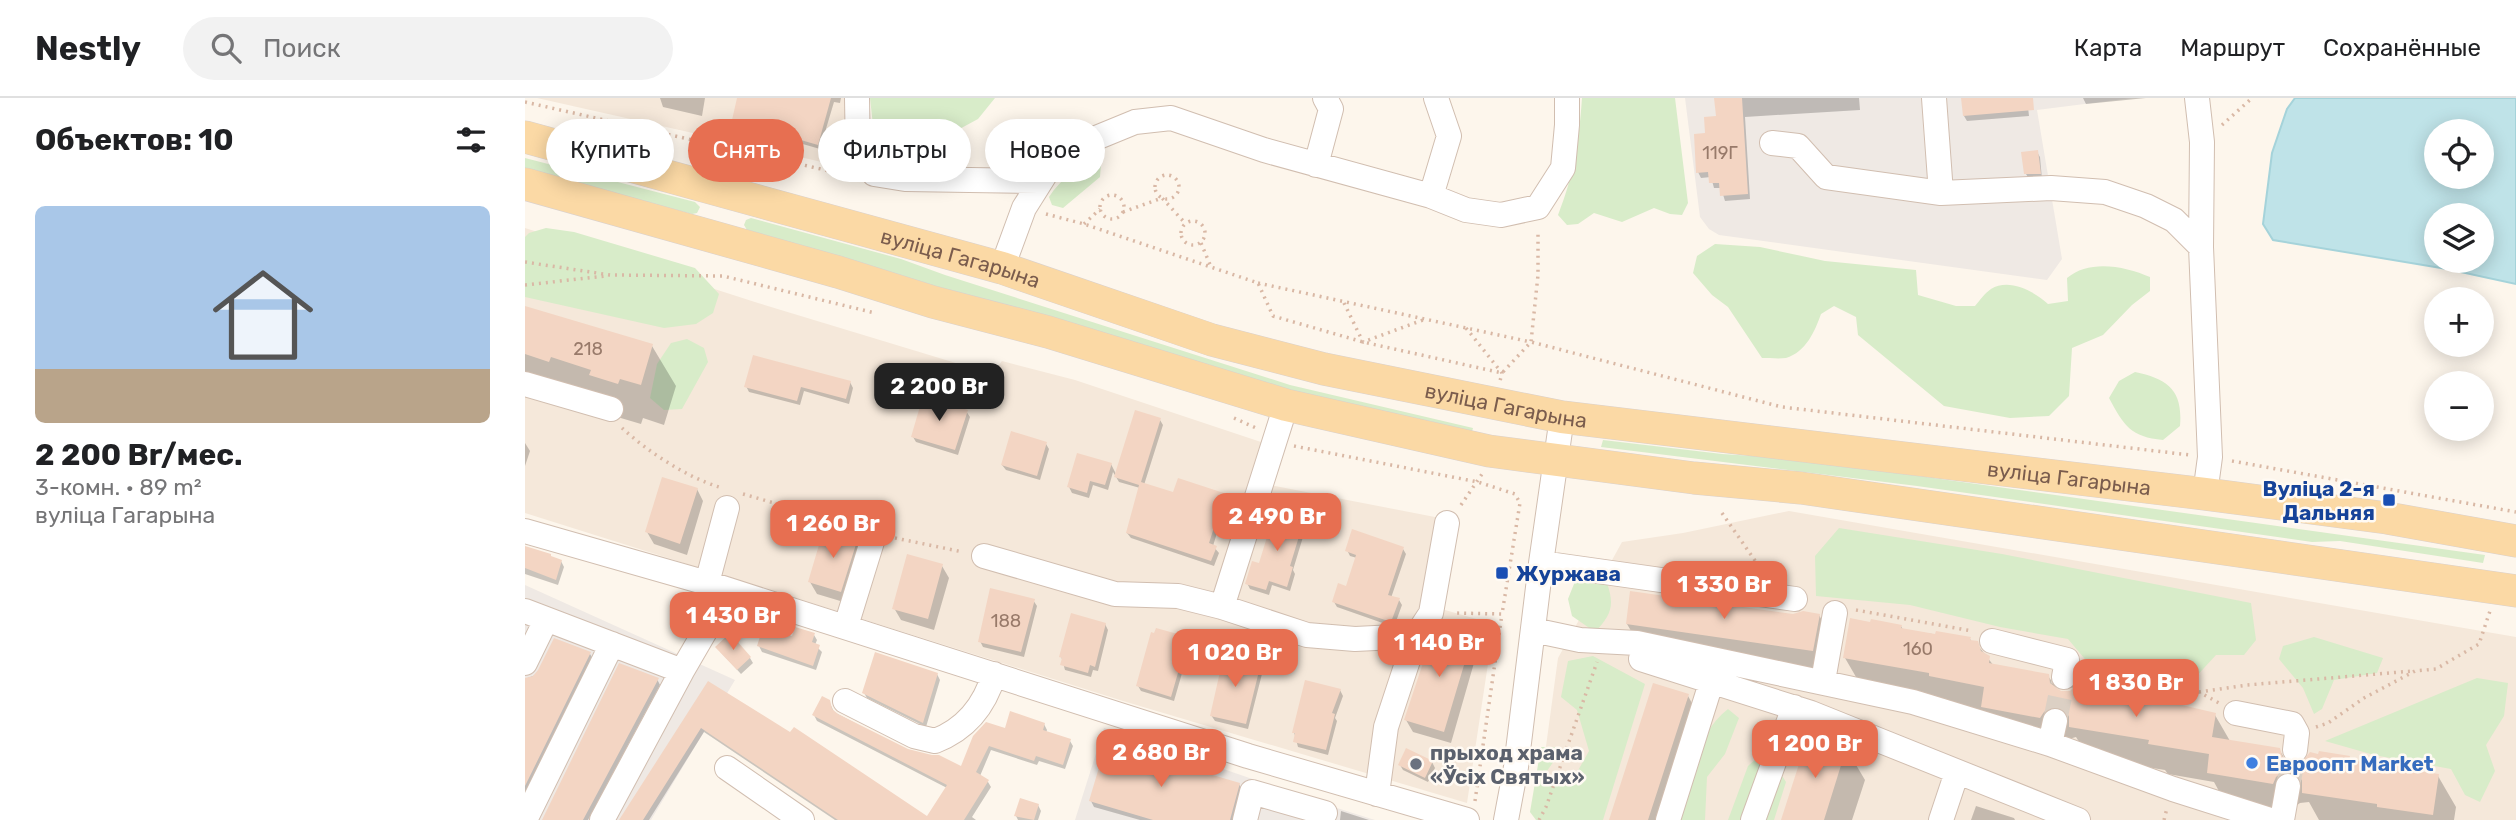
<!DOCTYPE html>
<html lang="ru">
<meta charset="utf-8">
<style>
body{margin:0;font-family:Rubik,sans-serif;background:#f2f2f2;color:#202124;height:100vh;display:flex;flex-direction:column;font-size:26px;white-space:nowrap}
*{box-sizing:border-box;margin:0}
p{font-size:23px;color:#757577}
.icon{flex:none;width:38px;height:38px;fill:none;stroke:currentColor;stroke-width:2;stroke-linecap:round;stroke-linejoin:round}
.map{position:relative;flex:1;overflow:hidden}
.drawer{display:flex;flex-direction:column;background:#fff;width:525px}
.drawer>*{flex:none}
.guide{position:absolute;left:21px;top:21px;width:665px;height:63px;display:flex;gap:14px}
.tools{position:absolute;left:1899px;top:21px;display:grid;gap:14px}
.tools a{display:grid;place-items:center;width:70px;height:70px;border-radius:50%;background:#fff;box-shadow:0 4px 18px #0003;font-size:35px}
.price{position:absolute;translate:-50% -60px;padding:0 16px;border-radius:14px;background:#e76f51;color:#fff;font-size:23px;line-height:46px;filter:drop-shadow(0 2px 4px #0008)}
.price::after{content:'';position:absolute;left:50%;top:42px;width:21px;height:16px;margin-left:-10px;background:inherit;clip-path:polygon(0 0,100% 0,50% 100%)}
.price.on{background:#222;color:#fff}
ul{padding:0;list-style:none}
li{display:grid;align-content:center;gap:14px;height:371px;padding:0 35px}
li+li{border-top:2px solid #e0e0e0}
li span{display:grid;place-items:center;height:217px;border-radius:10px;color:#555}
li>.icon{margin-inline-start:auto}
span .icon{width:126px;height:126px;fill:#fffc;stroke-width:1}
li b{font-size:30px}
h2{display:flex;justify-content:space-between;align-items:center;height:84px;padding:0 35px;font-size:30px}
.pill{padding:0 24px;border-radius:32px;background:#fff;box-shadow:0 4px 18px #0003;font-size:24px;line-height:63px}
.pill.on{background:#e76f51;color:#fff}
header{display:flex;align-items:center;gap:42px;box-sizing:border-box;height:98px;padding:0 35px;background:#fff;border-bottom:2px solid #e0e0e0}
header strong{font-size:33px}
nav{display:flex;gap:38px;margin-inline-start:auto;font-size:24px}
.search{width:490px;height:63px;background:#f2f2f2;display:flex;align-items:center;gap:18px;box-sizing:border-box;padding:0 24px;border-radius:38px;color:#757577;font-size:26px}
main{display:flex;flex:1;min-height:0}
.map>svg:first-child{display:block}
</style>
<header>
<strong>Nestly</strong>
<div class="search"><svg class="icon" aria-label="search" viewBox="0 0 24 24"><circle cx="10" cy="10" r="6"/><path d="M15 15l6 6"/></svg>Поиск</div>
<nav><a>Карта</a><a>Маршрут</a><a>Сохранённые</a></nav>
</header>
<main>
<section class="drawer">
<h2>Объектов: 10<svg class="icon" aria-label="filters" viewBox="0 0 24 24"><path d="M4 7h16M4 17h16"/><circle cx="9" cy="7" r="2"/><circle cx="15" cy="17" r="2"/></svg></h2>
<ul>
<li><span style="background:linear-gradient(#a9c7e8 75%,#b9a48a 0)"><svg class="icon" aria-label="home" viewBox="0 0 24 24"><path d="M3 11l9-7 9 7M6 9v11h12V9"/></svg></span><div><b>2 200 Br/мес.</b><p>3-комн. · 89 m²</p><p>вуліца Гагарына</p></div></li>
</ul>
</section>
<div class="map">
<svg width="1991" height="722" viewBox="0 0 1991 722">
<rect width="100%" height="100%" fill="#fdf6ec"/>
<path fill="#f5e8da" d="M12,0h311l-4,69z
M0,130l233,75 234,71 10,-13 73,19 189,63 -9,39 185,36 -16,86 70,20 -27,179 -344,-102 -598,-188z
M1264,413l727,126v183h-980l22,-162 64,-116 61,-9z"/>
<path fill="#efe9e4" d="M1160,0h447l-95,12 25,149 -15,21 -328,-45 -10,-6 -9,-12z
M0,487l210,95 -84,140h-126z
M579,630l233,80 38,12h-300z"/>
<path fill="#d8ecc9" d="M345,0h125l-17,21 -37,20 -19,25 -46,-11z
M1057,0h93l13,105 -6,12 -12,-1 -16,-6 -32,14 -28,-9 -16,11 -11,1 -9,-10c16,-40 21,-74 24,-117z
M0,60l170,44 5,5 -3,6 -5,1 -167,-44z
M570,63l6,3 -1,13 -37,31 -11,-3 -3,-8c12,-18 25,-28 46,-36z
M226,120l150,41 44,16 345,110 183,43 -2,7c-62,-14 -126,-24 -187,-41 -180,-51 -357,-114 -537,-164l-3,-5 2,-5z
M21,130l28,4 121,36 24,26 -6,19 -17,11 -32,4 -139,-31v-60l4,-4z
M1190,146l45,3 65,14 91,9 2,25 38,11h19c5,-6 10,-13 16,-17 18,-11 43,2 57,15l20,-3 -1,-23c22,-19 58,-12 83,-1v14l-18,14 -29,30 -31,13 -3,48 -20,20 -39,2 -66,-12 -86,-71 -2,-18 -22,-11 -13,8c-6,17 -15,38 -35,44 -7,1 -17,0 -24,0l-34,-51 -16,-12 -19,-22 4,-17z
M162,241l17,9 4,14 -26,47 -18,1 -14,-12 7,-34 14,-21z
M1610,274c33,7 48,18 45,54l-17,14c-32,-3 -39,-14 -54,-42l10,-17z
M1078,342l119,14 75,5 688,96 -2,8 -143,-22 -28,1 -395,-56 -316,-39z
M1314,430l163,26 249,49 5,37 -12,15h-28l-23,25h-36l-68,-16 -21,-25 -68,-12 -90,-22 -94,-9 -1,-40z
M1051,481l31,4c8,23 4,32 -12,49l-23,-16 -4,-17z
M1789,539l69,21 -6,15 -43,7 -12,29 -8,5 -11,-26 -24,-29 4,-13z
M1068,558l52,28 -42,136h-67l-6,-8 11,-65h14l1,11 -9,13 3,13 26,-10 13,-23 -12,-41 -16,-13 7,-36z
M1952,580l31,5 -4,33 -18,29 9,26 -15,31 -15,-7 -14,-26 -77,-14 -49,-14z
M1203,611l11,9 -14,36 -18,23 -2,43h-27c11,-37 18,-87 50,-111z
M1241,652l20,32 -12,38h-46l20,-54z"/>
<path fill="#bfe3e8" stroke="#a5d3da" stroke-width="2" fill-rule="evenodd" d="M1770,0h221v186l-69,-15 -174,-29 -10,-16 9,-71 15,-44zM1911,33h45v46h-45zM1911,117h45v46h-45z"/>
<path fill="#0003" d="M135,0h45l-3,18 -39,-9z
M222,0h94l-1,5 -6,-1 -14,47 -83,-24 -3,-5z
M1191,0h143l1,12 -115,7 5,82 -25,2 -4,-13h-7l-3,-11 -10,1 -3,-6 9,-38 11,-16z
M1438,0h64l2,18 -62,5 -3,-5z
M1558,0h63l-60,6z
M1512,54l3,5 2,22h-13l-3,-5z
M0,209l127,39 24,40 -12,39 -21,-7 -2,6 -27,-8 -89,-36z
M325,284l3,6 -4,16 -45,-13 -4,14 -51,-13 -3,-6z
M441,313l4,6 -12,38 -42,-13 -3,-5z
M635,322l3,5 -19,60 30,9 58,3 3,6 -5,13 -7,-3 -10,33 6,7 -5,13 -83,-28 -4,-5 13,-45 -21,-6 -6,-10 -5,18 -15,-5 -4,13 -17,-5 -3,-6 42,-23 5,10z
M0,345l5,8 -5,15z
M521,346l3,5 -9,31 -34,-10 -4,-5z
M172,391l6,12 -16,54 -33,-11 -7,-12z
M778,424l3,5 -13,43 2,4 -5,17 -18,-6 -3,10 -19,-6 -3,-6 13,-17z
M331,442l7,12 -16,51 -30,-9 -7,-12z
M0,450l36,13 3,6 -6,18 -33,-11z
M878,451l3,5 -15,44 8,2 3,5 -8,22 -57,-20 -3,-5 13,-14 10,-30 -7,-2 -3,-6z
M417,468l7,12 -15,52 -33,-10 -7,-12z
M508,502l4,6 -13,51 -41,-10 -3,-6z
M1294,517l16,30 -6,35 -185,-27 -17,-29z
M580,526l3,6 -10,41 -5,-1 -2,7 -26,-7 -4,-14z
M1376,528l2,4 67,9 2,3 4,1 18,23 54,10 12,17 62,2 2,4 91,16 15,26 49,8 8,14 5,3 57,-8 2,4 66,7 2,4 19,3 18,31 -2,13h-135l-10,-18 -9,1 -7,5 -2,6 -65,-10 -12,-22 -46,-8 -3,-4 -76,-12 -13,-21 -14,4 -199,-52 -18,-31z
M289,537l3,5 -2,5 7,7 -6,18 -54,-18 -3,-6z
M947,539l6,12 -27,94 -38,-11 -7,-12z
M659,540l5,11 -15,52 -33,-10 -3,-5z
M192,550l33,10 3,5 -12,11z
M65,556l3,5 -68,138v-118z
M735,566l3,6 -15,59 -33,-8 -4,-6z
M412,576l3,6 -14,47 -59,-29 -3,-5z
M132,581l3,6 -72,135h-44z
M184,585l219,135 19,-30 -130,-67 -3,-6 15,-14 5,11 73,39 55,17 44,-38 38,-6 3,6 -1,3 24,8 3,5 -8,23 -26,-8 -2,4 -46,-15 -11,26 8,6 3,5 -19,30 4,3h-141l-131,-88 -55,88h-28z
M815,592l3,6 -8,22 2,3 -9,34 -30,-8 -4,-15z
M1163,598l18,32 -29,92h-67z
M1321,650l19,32 -13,40h-69z
M907,664l3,6 -7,14 -25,-12 -3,-5z
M714,686l3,6 -8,30h-94l-46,-13 -3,-6z
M513,707l3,6 -3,9h-20l-2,-4z
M1451,708l38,12 1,2h-44z
M816,713l28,9h-29z"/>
<path fill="#f3d5c3" d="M212,0h94l-13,47 -86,-25z
M1189,0h28l6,96 -28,2 -1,-13h-10l-1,-11 -12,1 -2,-39 11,-1 -1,-16 12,-1z
M1436,0h72l1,12 -71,6z
M1513,52l3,24h-17l-3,-22z
M0,208l128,38 -12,41 -21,-6 -2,5 -29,-9 2,-5 -40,-13 -2,5 -24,-8z
M228,257l98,26 -5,18 -45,-12 -4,14 -53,-14z
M398,298l45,14 -13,40 -44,-13z
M610,312l26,8 -20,64 32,10 5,-14 55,18 -6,15 -7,-2 -11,34 8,3 -6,15 -85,-28 13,-48 -25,-8z
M486,333l36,11 -10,34 -36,-11z
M552,355l35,10 -7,22 -15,-4 -3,12 -20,-6z
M137,379l36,11 -18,56 -35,-12z
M750,413l29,9 -14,46 3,1 -6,20 -18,-6 -3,9 -21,-6 7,-23 7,2z
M299,430l34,10 -17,54 -33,-10z
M827,431l52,18 -16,48 12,3 -9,24 -59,-20 6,-19 8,3 10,-31 -11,-4z
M0,448l26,8v2l11,4 -6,20 -31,-12z
M382,456l36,10 -15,55 -36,-10z
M465,490l45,11 -14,53 -43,-10z
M1105,493l163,23 10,-3 17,3 -7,37 -187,-27z
M546,515l35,10 -11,44 -5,-2 -2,8 -28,-8 2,-7 -3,-1z
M1325,520l20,4 1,-3 31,6 -1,3 34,6 1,-3 35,6 -1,3 8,1 3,10 9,5 -1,7 60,11 1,9 11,8h9l6,-6 47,9 -1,3 33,6 1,-4 60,14 -4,24 68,11 2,8 11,9 8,-2 9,-11 8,2 1,-3 31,5 -1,4 34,5 1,-3 34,6v3l21,3 -6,41 -56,-8v-3l-75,-11v-13l-11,-8h-9l-6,5 -3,7 -66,-11 2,-19 -61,-10 1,-4 -80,-13v-11l-10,-9h-9l-6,5 -4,6 -59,-11 3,-20 -55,-11v-3l-86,-15z
M915,528l33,9 -29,97 -40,-12 26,-78z
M238,529l29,9 3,-9 20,6 -3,9 8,3 -7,21 -56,-20z
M631,530l29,8 -2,5 4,1 -16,55 -35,-11 15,-54 3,1z
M205,535l21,24 -14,13 -22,-23z
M29,540l37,14 -66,134v-108l8,-2 5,-6z
M350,554l63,21 -15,50 -61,-30z
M699,556l37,9 -15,61 -36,-8z
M94,565l40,15 -76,142h-41z
M780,582l36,9 -9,24 3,1 -9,36 -33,-8 2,-9h-3z
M183,583l82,51 4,-5 133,89 20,-31 -135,-70 10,-19 8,4 2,9 6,5 70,35 24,6h7l22,11 12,-30 13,-14 19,6 5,-17 35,12 -2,7 28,9 -8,26 -27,-9 -2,5 -45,-15 -13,26 13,8 -25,40h-126l-137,-92 -58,92h-24z
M1128,585l36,11 -41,126h-39z
M1284,635l38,13 -23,74h-43z
M581,646l134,39 -10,37h-77l-64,-19z
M881,650l27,13 -8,17 -27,-13z
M495,700l19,6 -5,16 -20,-4z"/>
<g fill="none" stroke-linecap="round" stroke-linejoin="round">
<path stroke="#dcd0c4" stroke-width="24" stroke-dasharray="24 12" stroke-linecap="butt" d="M1530,623l9,-44
M1763,688l7,-36"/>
<defs>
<path id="minor" d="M332,0l1,57 16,19 31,5 134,2
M1409,0l7,95
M1672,0l5,44 -1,105
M1247,45l26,3 28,31 115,16 110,-5 54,4 41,14 28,14 27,27 9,210 -5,37
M791,67l15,-56 -6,-11
M906,98l18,-60 -13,-38
M477,170l22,-60 22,-35 28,-26 61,-25 36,-4 93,32 167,46 35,14 35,5 37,-8 25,-39 4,-43v-27
M0,286l86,25
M0,433l182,52 541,173 219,64
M459,458l131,38 63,2 44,11 85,28 48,4 61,-3
M1016,465l254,36
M182,485l20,-75
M697,509l64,-202
M0,513l157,60
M321,528l29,-94
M1008,532l47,10 57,3 276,59 137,42 123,45 97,31
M1467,543l75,19 -3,17
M1116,561l170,54 267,107
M0,565l21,-43
M1298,583l12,-68
M320,603l69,35 21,5c31,-12 50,-36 59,-67
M1711,615l56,11 5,9 -2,17
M1525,646l5,-23
M202,670l75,52
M852,696l9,-67 30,-91 15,-23 16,-90
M0,722l87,-176
M77,722l80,-149 47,-81
M720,722l7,-28 73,21
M981,722l10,-53 25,-204 21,-146
M1143,722l44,-140
M1228,722l41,-113
M1416,722l16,-48
M1757,722l6,-34"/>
<g id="major">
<path id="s1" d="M0,39l477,131 210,72 112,29 238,48 643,77 182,24 129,23"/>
<path d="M0,86l313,88 95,30 115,30 238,73 203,46 205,27 107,10 715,103"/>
</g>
</defs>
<use href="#minor" stroke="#d1beb0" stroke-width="26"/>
<use href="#major" stroke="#dad1cd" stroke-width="33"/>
<path stroke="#d9b8a5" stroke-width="3.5" stroke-dasharray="2 5" stroke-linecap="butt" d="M0,4l318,72
M1697,27l30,-27
M630 89a12 12 0 1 1 24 0a12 12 0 1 1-24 0Z
M575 109a12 12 0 1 1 24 0a12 12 0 1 1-24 0Z
M598,114l39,-14 24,26
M521,116l38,10 174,59 15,33 90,26 139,31 29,-31 251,65 408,48
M656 135a12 12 0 1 1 24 0a12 12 0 1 1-24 0Z
M559,126l16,-15
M676,145l10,24
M0,164l85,13 113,1 152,37
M733,185l273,59 7,-67v-45
M0,187l80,-9
M819,205l19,39 60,-22
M941,230l36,45 -2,8
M709,320l22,10
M97,330c25,23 64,49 97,59
M769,348l184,36 37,12 5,9 -18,111 -49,-1
M1707,363l284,51
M218,396l111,32
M936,407l21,-31
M1197,415l41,59
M370,440l68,14
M1331,512l116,21
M1563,574l111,20 20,11
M1674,594l48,-7 166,-14
M1791,629l12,-4 36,-25 51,-27 21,-2 43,-25 11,-33
M950,703l27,-187
M1014,722l7,-13 51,-145
M1639,722l3,-12"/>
<use href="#minor" stroke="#fff" stroke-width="24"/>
<use href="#major" stroke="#fbd9a5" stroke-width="32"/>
</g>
<g fill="#1a4fb4" stroke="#fffaf3" stroke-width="2.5">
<rect x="1857" y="395" width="14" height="14" rx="3.5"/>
<rect x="970" y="468" width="14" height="14" rx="3.5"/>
</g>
<circle fill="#3f7fe0" stroke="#fffaf3" stroke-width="2.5" cx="1727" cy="665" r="7"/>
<circle fill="#6b7280" stroke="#fffaf3" stroke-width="2.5" cx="891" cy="666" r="7"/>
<g text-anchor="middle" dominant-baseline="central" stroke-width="5" stroke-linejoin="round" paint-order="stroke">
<g font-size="18" fill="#987a6a">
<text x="1195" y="55">119Г</text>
<text x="63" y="251">218</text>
<text x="481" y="523">188</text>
<text x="1393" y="551">160</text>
</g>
<g font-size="21" fill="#7a5c4d" stroke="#fffaf3">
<text stroke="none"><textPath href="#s1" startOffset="452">вуліца Гагарына</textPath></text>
<text stroke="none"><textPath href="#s1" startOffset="1018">вуліца Гагарына</textPath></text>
<text stroke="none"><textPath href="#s1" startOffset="1586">вуліца Гагарына</textPath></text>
</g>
<g font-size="21" font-weight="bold" fill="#164399" stroke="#fffaf3" text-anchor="end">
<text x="1850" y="390">Вуліца 2-я<tspan x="1850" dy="24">Дальняя</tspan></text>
<text x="991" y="475" text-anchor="start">Журжава</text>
</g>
<g font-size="21" font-weight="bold" fill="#5b616d" stroke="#fffaf3" text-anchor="start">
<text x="905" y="654">прыход храма<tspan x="905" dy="24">«Ўсіх Святых»</tspan></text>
</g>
<g font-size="21" font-weight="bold" fill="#366cbe" stroke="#fffaf3" text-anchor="start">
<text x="1741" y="665">Евроопт Market</text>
</g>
</g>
</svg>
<div class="tools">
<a><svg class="icon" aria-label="locate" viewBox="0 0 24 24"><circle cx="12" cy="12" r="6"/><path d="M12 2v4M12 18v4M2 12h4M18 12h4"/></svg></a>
<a><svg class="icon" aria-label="layers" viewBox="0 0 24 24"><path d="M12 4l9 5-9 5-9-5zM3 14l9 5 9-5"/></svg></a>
<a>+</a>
<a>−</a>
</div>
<b class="price on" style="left:414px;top:325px">2 200 Br</b>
<b class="price" style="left:752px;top:455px">2 490 Br</b>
<b class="price" style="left:308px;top:462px">1 260 Br</b>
<b class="price" style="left:1199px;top:523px">1 330 Br</b>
<b class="price" style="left:208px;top:554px">1 430 Br</b>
<b class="price" style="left:914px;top:581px">1 140 Br</b>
<b class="price" style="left:710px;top:591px">1 020 Br</b>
<b class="price" style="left:1611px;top:621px">1 830 Br</b>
<b class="price" style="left:1290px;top:682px">1 200 Br</b>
<b class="price" style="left:636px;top:691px">2 680 Br</b>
<div class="guide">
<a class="pill">Купить</a>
<a class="pill on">Снять</a>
<a class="pill">Фильтры</a>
<a class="pill">Новое</a>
</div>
</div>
</main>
